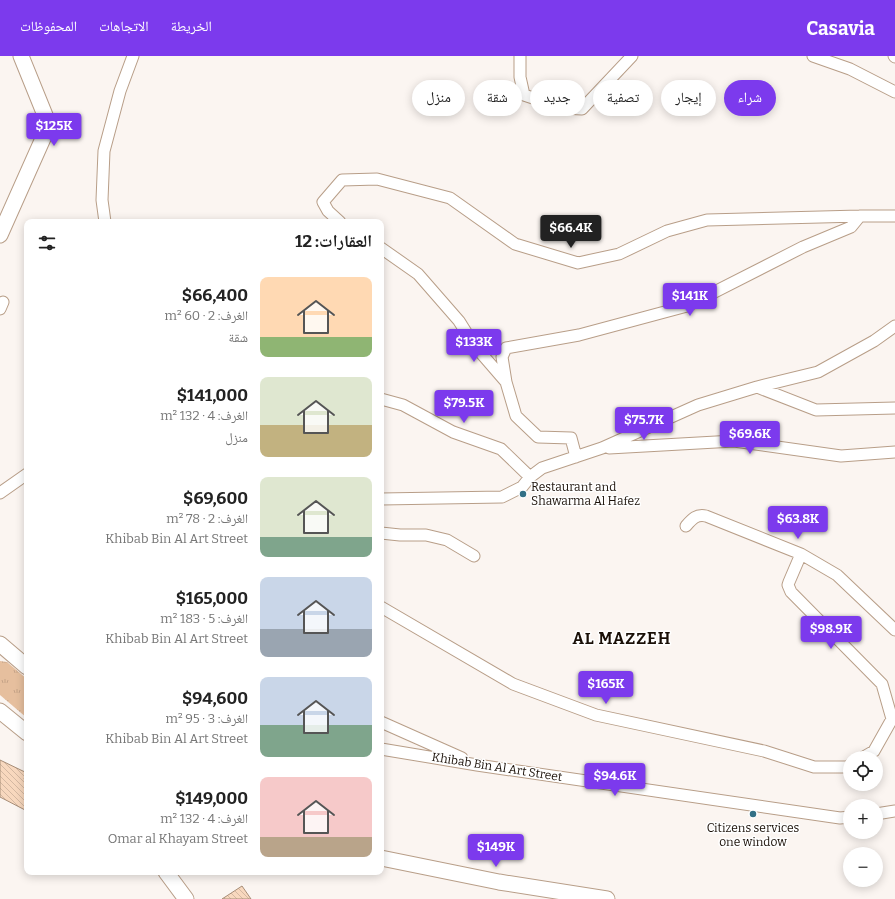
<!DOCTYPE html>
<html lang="ar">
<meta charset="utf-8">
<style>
body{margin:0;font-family:Bitter,"Noto Naskh Arabic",serif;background:#f6f6f6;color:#222;direction:rtl;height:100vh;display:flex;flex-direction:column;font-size:15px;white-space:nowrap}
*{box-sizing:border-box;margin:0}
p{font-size:13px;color:#767676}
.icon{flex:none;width:22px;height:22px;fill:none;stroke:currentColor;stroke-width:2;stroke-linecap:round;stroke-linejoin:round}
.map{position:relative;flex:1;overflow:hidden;direction:ltr}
.drawer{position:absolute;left:24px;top:163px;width:360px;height:656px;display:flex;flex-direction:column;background:#fff;border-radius:8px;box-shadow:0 2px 10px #0003;direction:rtl}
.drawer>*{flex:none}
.guide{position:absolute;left:396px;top:24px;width:380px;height:36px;direction:rtl;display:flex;gap:8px}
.buttons{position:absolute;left:843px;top:695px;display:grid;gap:8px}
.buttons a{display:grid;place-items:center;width:40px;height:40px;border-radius:50%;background:#fff;box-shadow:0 2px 10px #0003;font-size:20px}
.price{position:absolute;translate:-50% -34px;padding:0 9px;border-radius:4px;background:#7c3aed;color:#fff;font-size:13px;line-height:26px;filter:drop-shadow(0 1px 2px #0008)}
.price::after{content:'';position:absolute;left:50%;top:24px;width:12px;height:9px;margin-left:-6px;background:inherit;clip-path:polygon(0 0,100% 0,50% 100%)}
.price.selected{background:#222;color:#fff}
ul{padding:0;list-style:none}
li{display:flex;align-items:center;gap:12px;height:100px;padding:0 12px}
li span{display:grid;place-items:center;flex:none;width:112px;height:80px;border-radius:8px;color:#555}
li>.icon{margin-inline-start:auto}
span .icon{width:48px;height:48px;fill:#fffc;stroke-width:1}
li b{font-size:17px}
h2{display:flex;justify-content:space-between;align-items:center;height:48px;padding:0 12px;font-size:17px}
.tag{padding:0 14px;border-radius:18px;background:#fff;box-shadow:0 2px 10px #0003;font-size:14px;line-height:36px}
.tag.selected{background:#7c3aed;color:#fff}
header{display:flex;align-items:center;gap:24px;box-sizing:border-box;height:56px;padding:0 20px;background:#7c3aed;color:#fff}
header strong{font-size:19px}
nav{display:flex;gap:22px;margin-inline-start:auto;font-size:14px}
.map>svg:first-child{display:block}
</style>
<header>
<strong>Casavia</strong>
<nav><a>الخريطة</a><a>الاتجاهات</a><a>المحفوظات</a></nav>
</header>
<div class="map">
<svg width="895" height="843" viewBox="0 0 895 843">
<defs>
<pattern id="grass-tufts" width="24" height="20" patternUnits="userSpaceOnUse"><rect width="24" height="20" fill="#e6bf9e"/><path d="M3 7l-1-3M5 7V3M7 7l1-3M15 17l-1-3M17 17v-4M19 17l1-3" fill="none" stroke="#c5a387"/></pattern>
<pattern id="building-back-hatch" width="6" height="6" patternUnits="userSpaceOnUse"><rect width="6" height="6" fill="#f8d8be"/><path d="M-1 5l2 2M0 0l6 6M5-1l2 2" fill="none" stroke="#d4b8a2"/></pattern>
</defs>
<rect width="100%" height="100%" fill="#fbf5f1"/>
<path fill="url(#grass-tufts)" d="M0,605l7,1 20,17v39l-27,-23z"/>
<path fill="url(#building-back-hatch)" stroke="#a78d77" d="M0,704l27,13 -3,6 3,1v31l-27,-14z
M242,830l9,13h-29z"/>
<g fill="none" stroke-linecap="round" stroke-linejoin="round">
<defs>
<path id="street" d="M520,0v21l4,18 39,13 19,1 50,-53
M813,0l37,13 45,23
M894,0l1,1
M105,166l-3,-22 2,-49 16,-60 13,-35
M340,166l-12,-11 -5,-9 19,-22 35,-1 73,19 65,46 63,19 41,-9 48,-23 40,-11 153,-4h35
M381,192l37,26 41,47 15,24 32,37 10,34 22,21 33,1 5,19
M0,253l3,-7
M506,326l-4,-25 4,-9 73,-13 108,-29 116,-59 48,-20 9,-11
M757,331l59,23 79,-2
M381,343l22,6 50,27 48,17 29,28
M609,392l125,-7 107,15 54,-4
M0,437l27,-19
M381,443l121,-2 20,-10 8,-10 12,-9 60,-20 96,-43 59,-18 61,-15 56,-31 21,-15
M686,470c6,-7 10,-12 20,-10l95,38 36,21 58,55
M381,477l19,2h26l21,5 27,16
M801,498l-12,28 -1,3 3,7 91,92 10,35 -18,32 -12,7
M381,551l132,77 83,31 168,36 50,16h34l2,-2
M381,666l81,36
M381,693l96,16 363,53 10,-1
M876,758l19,-3"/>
<path id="secondary" d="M0,179l49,-110 -28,-69
M0,588l27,23
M0,655l27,22
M381,802l118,24 108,17
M166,816l20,27"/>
</defs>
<use href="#street" stroke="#b89e88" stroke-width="13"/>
<use href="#secondary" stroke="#b89e88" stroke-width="17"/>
<use href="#street" stroke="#fff" stroke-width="11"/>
<use href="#secondary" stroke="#fff" stroke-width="15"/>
</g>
<g fill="#327086" stroke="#fff" stroke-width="1.5">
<circle cx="523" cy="438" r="4"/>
<circle cx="753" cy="758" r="4"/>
</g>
<g text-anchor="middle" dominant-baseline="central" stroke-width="3" stroke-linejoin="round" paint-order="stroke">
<g font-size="12" fill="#1a1008" stroke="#fff" text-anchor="start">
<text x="531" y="431">Restaurant and<tspan x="531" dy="14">Shawarma Al Hafez</tspan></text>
<text x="753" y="772" text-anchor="middle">Citizens services<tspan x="753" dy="14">one window</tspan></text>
</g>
<g font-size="12" fill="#1a1008" stroke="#fff">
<text transform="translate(497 711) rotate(9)">Khibab Bin Al Art Street</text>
</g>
<g font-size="16" font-weight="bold" letter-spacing="1" fill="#1a1008" stroke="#fff">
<text x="622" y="582">AL MAZZEH</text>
</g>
</g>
</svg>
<div class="buttons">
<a><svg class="icon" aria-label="locate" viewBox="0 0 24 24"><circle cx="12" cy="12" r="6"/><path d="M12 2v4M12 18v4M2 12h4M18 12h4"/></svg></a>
<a>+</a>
<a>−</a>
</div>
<b class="price" style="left:54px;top:91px">$125K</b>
<b class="price selected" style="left:571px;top:193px">$66.4K</b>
<b class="price" style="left:690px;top:261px">$141K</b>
<b class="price" style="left:474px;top:307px">$133K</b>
<b class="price" style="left:464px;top:368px">$79.5K</b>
<b class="price" style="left:644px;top:385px">$75.7K</b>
<b class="price" style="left:750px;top:399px">$69.6K</b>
<b class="price" style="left:798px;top:484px">$63.8K</b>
<b class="price" style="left:831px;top:594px">$98.9K</b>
<b class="price" style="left:606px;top:649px">$165K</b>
<b class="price" style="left:615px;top:741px">$94.6K</b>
<b class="price" style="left:496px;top:812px">$149K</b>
<div class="guide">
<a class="tag selected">شراء</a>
<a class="tag">إيجار</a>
<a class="tag">تصفية</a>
<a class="tag">جديد</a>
<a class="tag">شقة</a>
<a class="tag">منزل</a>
</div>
<section class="drawer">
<h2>العقارات: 12<svg class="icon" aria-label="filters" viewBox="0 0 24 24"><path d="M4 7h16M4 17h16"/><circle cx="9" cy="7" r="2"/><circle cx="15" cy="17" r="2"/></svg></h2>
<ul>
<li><span style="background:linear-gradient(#ffd9b3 75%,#8fb573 0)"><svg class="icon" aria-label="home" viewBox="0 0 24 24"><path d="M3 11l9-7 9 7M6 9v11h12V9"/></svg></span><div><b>$66,400</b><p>الغرف: 2 · 60 m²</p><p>شقة</p></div></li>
<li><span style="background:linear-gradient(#dfe7d0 60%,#c2b280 0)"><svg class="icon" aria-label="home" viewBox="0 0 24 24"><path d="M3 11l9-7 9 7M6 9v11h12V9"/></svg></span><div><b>$141,000</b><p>الغرف: 4 · 132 m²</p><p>منزل</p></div></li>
<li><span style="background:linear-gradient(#dfe7d0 75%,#7fa58c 0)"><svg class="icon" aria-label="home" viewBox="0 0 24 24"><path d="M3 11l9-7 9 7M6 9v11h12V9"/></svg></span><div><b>$69,600</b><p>الغرف: 2 · 78 m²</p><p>Khibab Bin Al Art Street</p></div></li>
<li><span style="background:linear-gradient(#c9d6e8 65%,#9aa5b1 0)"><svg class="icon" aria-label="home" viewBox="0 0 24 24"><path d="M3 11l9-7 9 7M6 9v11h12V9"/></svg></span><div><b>$165,000</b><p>الغرف: 5 · 183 m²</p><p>Khibab Bin Al Art Street</p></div></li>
<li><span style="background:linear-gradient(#c9d6e8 60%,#7fa58c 0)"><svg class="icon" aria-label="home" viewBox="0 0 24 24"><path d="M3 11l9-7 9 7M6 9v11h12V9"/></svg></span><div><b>$94,600</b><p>الغرف: 3 · 95 m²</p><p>Khibab Bin Al Art Street</p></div></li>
<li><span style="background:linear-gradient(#f6c9c9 75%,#b9a48a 0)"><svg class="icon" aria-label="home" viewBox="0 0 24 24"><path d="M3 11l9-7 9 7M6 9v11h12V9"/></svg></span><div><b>$149,000</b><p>الغرف: 4 · 132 m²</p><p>Omar al Khayam Street</p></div></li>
</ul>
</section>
</div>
